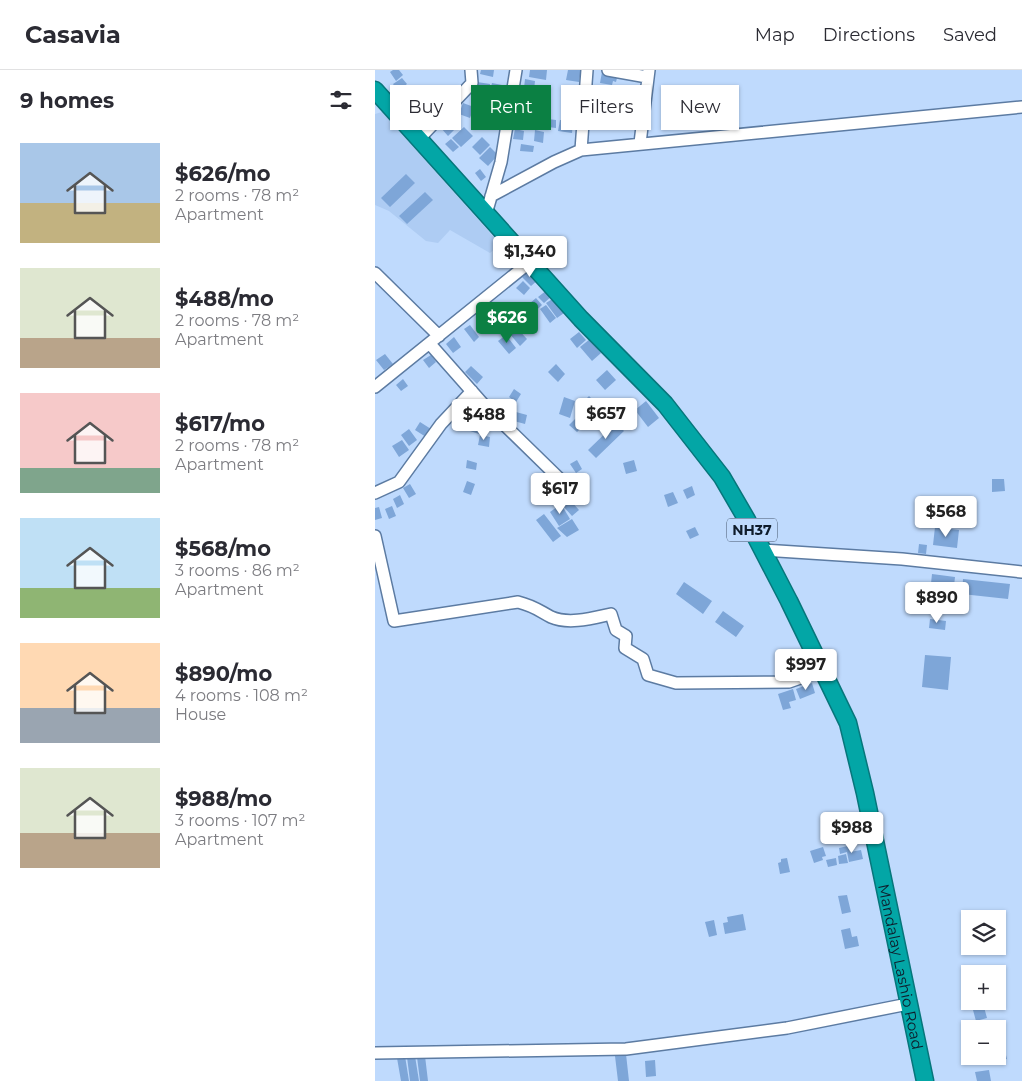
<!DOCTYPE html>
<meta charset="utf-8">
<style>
body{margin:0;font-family:Montserrat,sans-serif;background:#f7f7f7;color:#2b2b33;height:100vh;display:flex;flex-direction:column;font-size:19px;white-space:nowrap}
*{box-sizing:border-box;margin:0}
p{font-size:16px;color:#7c7c81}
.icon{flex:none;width:28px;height:28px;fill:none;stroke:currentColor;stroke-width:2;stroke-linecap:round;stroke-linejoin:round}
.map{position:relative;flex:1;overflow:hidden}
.panel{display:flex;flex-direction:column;background:#fff;width:375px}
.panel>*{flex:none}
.top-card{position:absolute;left:15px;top:15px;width:475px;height:45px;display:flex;gap:10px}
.fabs{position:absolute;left:586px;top:840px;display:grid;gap:10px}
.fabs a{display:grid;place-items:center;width:45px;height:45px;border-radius:0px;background:#fff;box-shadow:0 1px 4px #0004;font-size:25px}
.price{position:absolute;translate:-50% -42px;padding:0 11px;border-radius:5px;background:#fff;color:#222;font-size:16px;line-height:32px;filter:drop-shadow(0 1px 2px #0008)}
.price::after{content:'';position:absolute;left:50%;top:30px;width:15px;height:11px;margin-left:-8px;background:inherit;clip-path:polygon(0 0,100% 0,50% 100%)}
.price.current{background:#0b8043;color:#fff}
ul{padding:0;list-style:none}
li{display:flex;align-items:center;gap:15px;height:125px;padding:0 20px}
li span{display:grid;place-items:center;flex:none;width:140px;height:100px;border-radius:0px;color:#555}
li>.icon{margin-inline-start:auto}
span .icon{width:60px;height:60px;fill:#fffc;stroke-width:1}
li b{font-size:21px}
h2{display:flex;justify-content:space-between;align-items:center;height:60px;padding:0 20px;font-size:21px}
.chip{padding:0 18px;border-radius:0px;background:#fff;box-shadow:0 1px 4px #0004;font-size:18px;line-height:45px}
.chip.current{background:#0b8043;color:#fff}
header{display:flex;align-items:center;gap:30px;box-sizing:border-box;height:70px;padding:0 25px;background:#fff;border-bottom:1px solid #e1e1e2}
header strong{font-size:24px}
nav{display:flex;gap:28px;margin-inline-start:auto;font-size:18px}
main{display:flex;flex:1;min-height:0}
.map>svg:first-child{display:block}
</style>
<header>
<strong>Casavia</strong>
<nav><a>Map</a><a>Directions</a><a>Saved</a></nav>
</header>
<main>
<section class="panel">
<h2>9 homes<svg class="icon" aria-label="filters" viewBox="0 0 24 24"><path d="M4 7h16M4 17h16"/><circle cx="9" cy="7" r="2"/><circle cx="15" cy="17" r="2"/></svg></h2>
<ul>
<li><span style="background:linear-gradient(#a9c7e8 60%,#c2b280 0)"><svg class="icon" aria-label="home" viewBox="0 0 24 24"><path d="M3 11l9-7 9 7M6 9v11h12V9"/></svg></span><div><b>$626/mo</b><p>2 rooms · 78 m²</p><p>Apartment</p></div></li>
<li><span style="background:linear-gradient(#dfe7d0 70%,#b9a48a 0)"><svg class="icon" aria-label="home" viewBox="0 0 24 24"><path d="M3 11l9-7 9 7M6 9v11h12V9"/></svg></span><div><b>$488/mo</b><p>2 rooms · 78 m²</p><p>Apartment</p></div></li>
<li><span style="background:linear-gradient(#f6c9c9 75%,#7fa58c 0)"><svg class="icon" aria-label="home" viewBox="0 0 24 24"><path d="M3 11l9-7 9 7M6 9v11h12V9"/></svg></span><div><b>$617/mo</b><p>2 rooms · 78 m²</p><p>Apartment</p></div></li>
<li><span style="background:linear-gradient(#bfe0f5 70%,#8fb573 0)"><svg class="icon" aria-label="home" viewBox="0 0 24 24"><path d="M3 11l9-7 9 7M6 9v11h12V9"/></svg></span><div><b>$568/mo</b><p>3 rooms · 86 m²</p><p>Apartment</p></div></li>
<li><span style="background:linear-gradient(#ffd9b3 65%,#9aa5b1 0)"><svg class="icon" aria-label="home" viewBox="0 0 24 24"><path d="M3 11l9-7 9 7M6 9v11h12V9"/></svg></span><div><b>$890/mo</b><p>4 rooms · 108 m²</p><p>House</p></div></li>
<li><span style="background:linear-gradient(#dfe7d0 65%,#b9a48a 0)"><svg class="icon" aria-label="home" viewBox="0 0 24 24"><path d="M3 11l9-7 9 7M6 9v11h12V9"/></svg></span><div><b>$988/mo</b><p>3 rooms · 107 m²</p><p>Apartment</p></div></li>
</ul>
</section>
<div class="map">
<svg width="647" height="1011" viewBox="0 0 647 1011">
<rect width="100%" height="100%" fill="#bfdafd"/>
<path fill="#aeccf3" d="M7,42l118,132 -10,9 -40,-23 -12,13 -12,-2 -37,-30 -14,-6v-91z"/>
<path fill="#7ea6d8" d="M18,0h6l4,5 -7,6 -6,-9z
M106,0h13l-1,7 -13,-3z
M155,0h17l-1,10 -17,-3z
M193,0h13l-2,12 -13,-2z
M227,2l16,2 -2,8 -3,-1 -1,4 -12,-2z
M27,8l5,6 -9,7 -5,-7z
M150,9l10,2 -1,9 -10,-2z
M102,12l13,2 -2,15 -13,-2z
M117,13l15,3 -3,12 -15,-3z
M229,16l17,1 -2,12 -17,-2z
M247,17l9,1 -1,10 -10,-2z
M150,20l12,2 -2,12 -11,-2z
M190,26l13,3 -3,10 -12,-2z
M224,29l9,1 -1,13 -9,-1z
M88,33l11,4 -4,11 -11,-4z
M148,34l10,2 -1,8 -10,-2z
M53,38l7,7 -10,6 -6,-6z
M113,40l12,2 -2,13 -8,-1v-3l-3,-1z
M146,44l14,2 -2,12 -14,-2z
M219,45l11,1 -1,9 -11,-2z
M173,49l8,1v8l-8,-1z
M75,50l7,7 -9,9 -7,-8z
M185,50l13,1 -1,12 -14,-2z
M89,57l9,9 -12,11 -9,-9z
M140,59l9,2 -1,9 -10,-1z
M160,60l9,2 -1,11 -9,-2z
M107,67l8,8 -10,10 -8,-8z
M76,69l8,8 -6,5 -8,-8z
M146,74l13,2 -1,6 -13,-1z
M115,77l8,8 -10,11 -9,-8z
M105,99l6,8 -5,4 -6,-8z
M31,104l9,9 -25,24 -9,-9z
M50,122l8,8 -26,24 -8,-8z
M154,200l9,10 -7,6 -9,-9z
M148,211l7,7 -6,7 -8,-7z
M172,220l5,6 -8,7 -6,-6z
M161,228l6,7 -12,11 -7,-7z
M179,228l10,15 -7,5 -11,-15z
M121,235l7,9 -9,8 -8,-9z
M171,235l10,13 -6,5 -10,-14z
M106,249l7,8 -6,5 -6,-8z
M95,255l9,12 -5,5 -10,-13z
M141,257l11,12 -7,7 -11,-13z
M204,262l7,8 -9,8 -7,-9z
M131,265l10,13 -7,6 -11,-13z
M79,267l7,10 -8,6 -7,-9z
M215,269l11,14 -9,8 -12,-14z
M10,284l8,10 -9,6 -8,-10z
M56,285l5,7 -7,6 -6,-8z
M181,294l9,10 -7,8 -10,-10z
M96,296l12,11 -6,7 -12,-12z
M232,300l9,10 -11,10 -9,-10z
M28,309l5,7 -7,5 -5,-6z
M139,319l7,5 -5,8 -7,-5z
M214,326l7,7 -6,6 -7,-7z
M189,327l11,4 -5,17 -11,-4z
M131,329l10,4 -2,7 -10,-4z
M271,331l13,17 -11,9 -13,-17z
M141,342l11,3 -2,9 -11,-3z
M201,348l7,8 -6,6 -8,-7z
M99,349l12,4 -4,12 -12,-4z
M45,352l11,7 -5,8 -11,-7z
M241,353l8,8 -28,27 -8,-8z
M34,359l8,11 -8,6 -8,-11z
M105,365l10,2 -1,10 -11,-2z
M27,370l7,10 -10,7 -7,-11z
M92,390l10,3 -1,7 -10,-2z
M202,390l5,9 -6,4 -6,-9z
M259,390l3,11 -11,3 -3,-11z
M617,409h12l1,12 -13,1z
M92,411l8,3 -4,11 -8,-3z
M35,414l6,10 -7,4 -6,-10z
M317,416l3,9 -8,4 -4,-9z
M298,422l5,11 -10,4 -4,-12z
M25,425l4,9 -7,4 -4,-9z
M195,430l9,10 -7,6 -9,-10z
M186,434l9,15 -11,7 -9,-14z
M17,436l4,10 -7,3 -4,-10z
M4,437l3,11 -7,2v-12z
M169,444l17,22 -8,6 -17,-22z
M197,449l7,11 -12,7 -10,-9z
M320,457l4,8 -9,4 -4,-8z
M560,457l24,3 -2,18 -24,-3z
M544,474l8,1 -1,9 -8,-1z
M557,504l23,3 -2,18 -23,-2z
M588,509l47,5 -2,15 -46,-5z
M309,512l28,19 -9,13 -27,-20z
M348,541l21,15 -8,11 -21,-15z
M555,549l16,2 -1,9 -16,-2z
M550,585l26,2 -3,33 -26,-3z
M437,613l3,10 -15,6 -4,-10z
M418,619l3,11 -7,2 2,6 -8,2 -5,-16z
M473,776l2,6 11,-2 2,9 -14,3 -2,-10 -7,2 -1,-6z
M448,777l3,9 -4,1 1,3 -9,3 -4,-12z
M471,784l2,9 -9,1 -1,-8z
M412,788l3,14 -10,2 -2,-11 3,-1v-3z
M461,788l1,7 -9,2 -2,-7z
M472,825l4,17 -9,2 -4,-18z
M368,844l3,16 -21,4 -2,-11 5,-1 -1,-5z
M339,850l3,15 -8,2 -4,-15z
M475,858l2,9 5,-1 2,10 -14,3 -4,-19z
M609,937l3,11 -11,3 -3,-11z
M629,977l3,12 -9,2 -1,-12z
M251,984l3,27h-11l-3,-25z
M30,986l4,25h-8l-4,-23z
M40,986l4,25h-9l-3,-24z
M50,986l3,25h-8l-3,-24z
M280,990l1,16 -10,1 -1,-16z
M614,1000l2,11h-14l-2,-9z"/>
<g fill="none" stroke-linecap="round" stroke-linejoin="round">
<defs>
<path id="minor" d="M233,0l39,7
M44,69l53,-56 -1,-13
M265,73l9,-73
M206,80l6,-80
M116,126l63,-34 27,-12 441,-43
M111,144l15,-52 15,-92
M0,203l64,63
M55,274l53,60 85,83
M0,317l155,-125
M0,423l24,-11 42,-58 31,-33
M0,466l19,85 124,-19c16,4 20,8 33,15 18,8 42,1 60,-3l5,16 10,6 -1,12 18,11 5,16 28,8 113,-1 34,-12
M388,480l139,9 120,13
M0,983l251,-4 161,-21 121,-24"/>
<g id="highway">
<path id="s1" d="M0,20l206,229 84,85 57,73 25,43 42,81 59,122 17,70 60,288"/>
</g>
</defs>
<use href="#minor" stroke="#5c7ba2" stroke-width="14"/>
<use href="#highway" stroke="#07767b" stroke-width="19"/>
<use href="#minor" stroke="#fff" stroke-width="11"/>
<use href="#highway" stroke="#03a6a6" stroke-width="16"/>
</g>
<g text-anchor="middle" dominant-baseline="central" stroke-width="5" stroke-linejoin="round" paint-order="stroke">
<rect fill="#bfdafd" stroke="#44556a" stroke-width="1" x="352" y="448.5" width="50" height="23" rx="4"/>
<g font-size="14" font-weight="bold" fill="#0f1c2b">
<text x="377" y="460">NH37</text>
</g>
<g font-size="15" fill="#0f1c2b" stroke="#bfdafd">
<text stroke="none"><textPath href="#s1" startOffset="1046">Mandalay Lashio Road</textPath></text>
</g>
</g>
</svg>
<div class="fabs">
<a><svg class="icon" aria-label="layers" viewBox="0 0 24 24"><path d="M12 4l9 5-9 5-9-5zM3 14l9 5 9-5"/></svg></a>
<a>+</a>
<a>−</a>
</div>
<b class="price" style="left:155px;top:208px">$1,340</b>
<b class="price current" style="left:132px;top:274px">$626</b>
<b class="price" style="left:231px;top:370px">$657</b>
<b class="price" style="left:109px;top:371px">$488</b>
<b class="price" style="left:185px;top:445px">$617</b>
<b class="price" style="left:571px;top:468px">$568</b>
<b class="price" style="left:562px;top:554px">$890</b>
<b class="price" style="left:431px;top:621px">$997</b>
<b class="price" style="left:477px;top:784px">$988</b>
<div class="top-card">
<a class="chip">Buy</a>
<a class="chip current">Rent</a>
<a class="chip">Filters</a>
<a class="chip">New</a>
</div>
</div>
</main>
